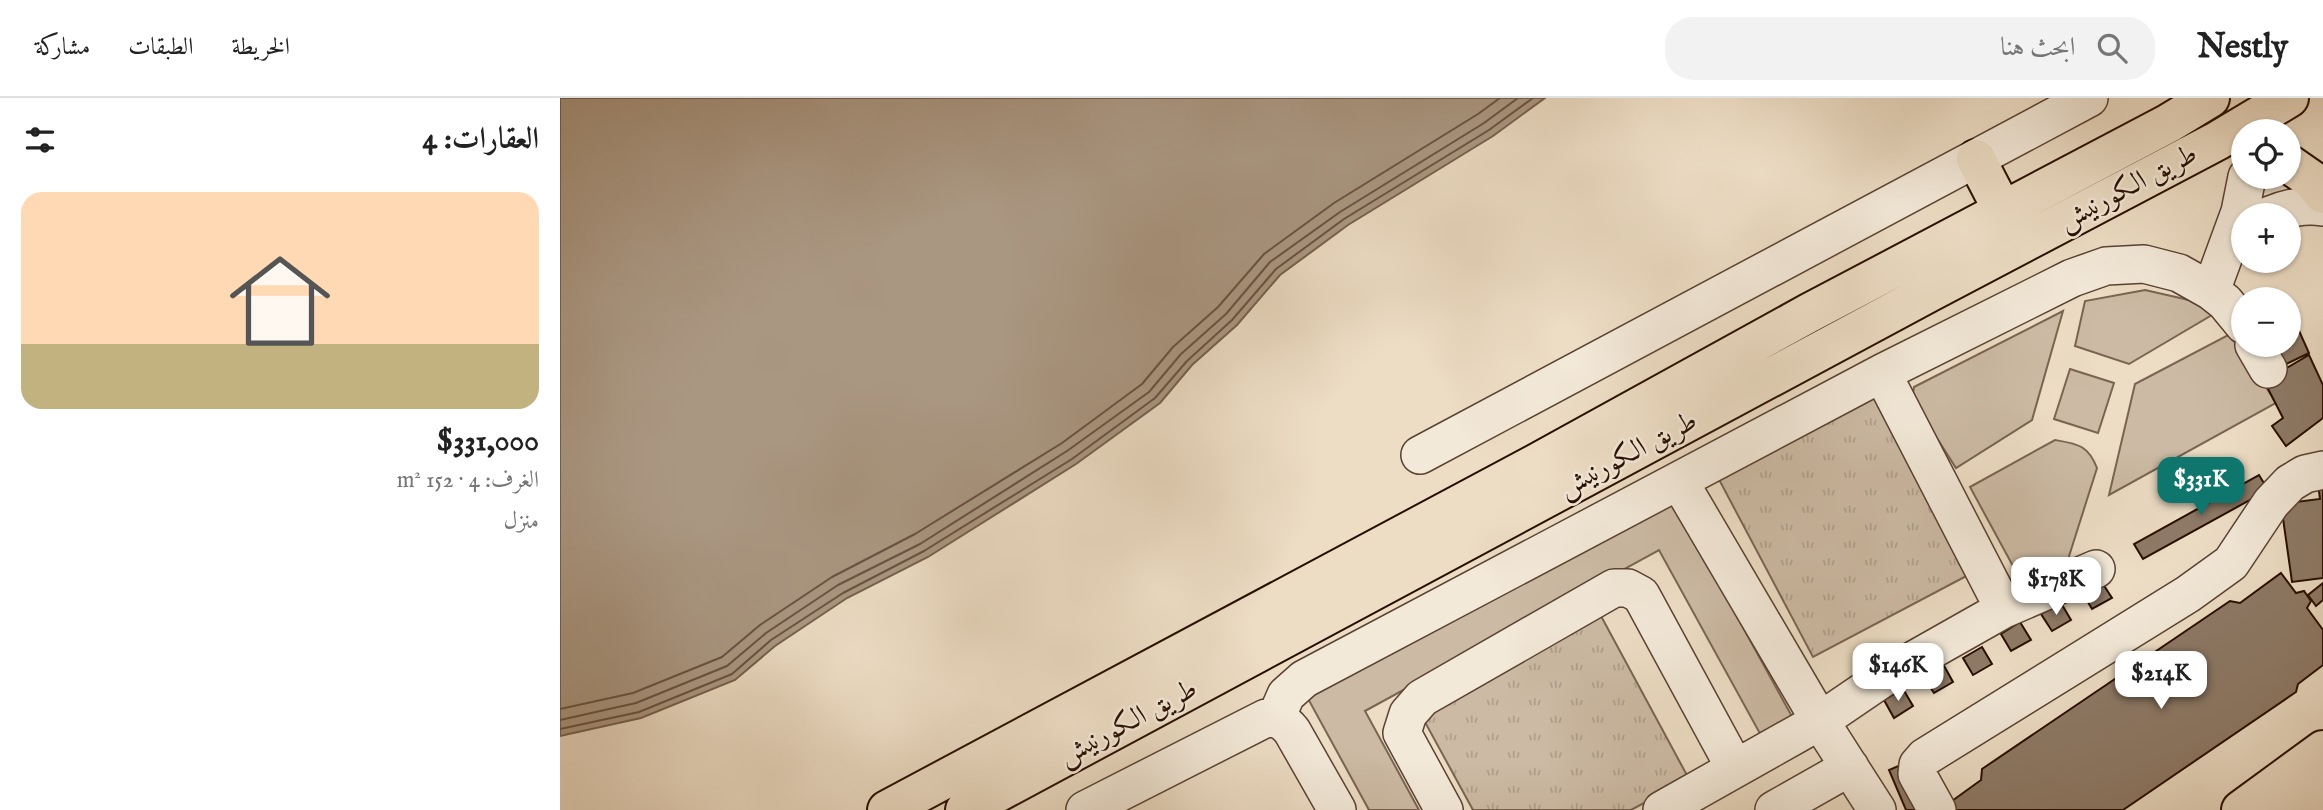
<!DOCTYPE html>
<html lang="ar">
<meta charset="utf-8">
<style>
body{margin:0;font-family:"IM FELL English",Amiri,serif;background:#f2f2f2;color:#222;direction:rtl;height:100vh;display:flex;flex-direction:column;font-size:26px;white-space:nowrap}
*{box-sizing:border-box;margin:0}
p{font-size:23px;color:#767676}
.icon{flex:none;width:38px;height:38px;fill:none;stroke:currentColor;stroke-width:2;stroke-linecap:round;stroke-linejoin:round}
.map{position:relative;flex:1;overflow:hidden;direction:ltr}
.details{display:flex;flex-direction:column;background:#fff;width:560px}
.details>*{flex:none}
.tools{position:absolute;left:1671px;top:21px;display:grid;gap:14px}
.tools a{display:grid;place-items:center;width:70px;height:70px;border-radius:50%;background:#fff;box-shadow:0 2px 5px #0004;font-size:35px}
.price{position:absolute;translate:-50% -60px;padding:0 16px;border-radius:14px;background:#fff;color:#222;font-size:23px;line-height:46px;filter:drop-shadow(0 2px 4px #0008)}
.price::after{content:'';position:absolute;left:50%;top:42px;width:21px;height:16px;margin-left:-10px;background:inherit;clip-path:polygon(0 0,100% 0,50% 100%)}
.price.on{background:#0f766e;color:#fff}
ul{padding:0;list-style:none}
li{display:grid;align-content:center;gap:14px;height:371px;padding:0 21px}
li+li{border-top:2px solid #e0e0e0}
li span{display:grid;place-items:center;height:217px;border-radius:21px;color:#555}
li>.icon{margin-inline-start:auto}
span .icon{width:126px;height:126px;fill:#fffc;stroke-width:1}
li b{font-size:30px}
h2{display:flex;justify-content:space-between;align-items:center;height:84px;padding:0 21px;font-size:30px}
header{display:flex;align-items:center;gap:42px;box-sizing:border-box;height:98px;padding:0 35px;background:#fff;border-bottom:2px solid #e0e0e0}
header strong{font-size:33px}
nav{display:flex;gap:38px;margin-inline-start:auto;font-size:24px}
.search{width:490px;height:63px;background:#f2f2f2;display:flex;align-items:center;gap:18px;box-sizing:border-box;padding:0 24px;border-radius:28px;color:#767676;font-size:26px}
main{display:flex;flex:1;min-height:0}
.map>svg:first-child{display:block}
</style>
<header>
<strong>Nestly</strong>
<div class="search"><svg class="icon" aria-label="search" viewBox="0 0 24 24"><circle cx="10" cy="10" r="6"/><path d="M15 15l6 6"/></svg>ابحث هنا</div>
<nav><a>الخريطة</a><a>الطبقات</a><a>مشاركة</a></nav>
</header>
<main>
<div class="map">
<svg width="1763" height="712" viewBox="0 0 1763 712">
<defs>
<pattern id="park-tufts" width="24" height="20" patternUnits="userSpaceOnUse" patternTransform="scale(1.75)"><rect width="24" height="20" fill="#ccbaa4"/><path d="M3 7l-1-3M5 7V3M7 7l1-3M15 17l-1-3M17 17v-4M19 17l1-3" fill="none" stroke="#af9f8b"/></pattern>
</defs>
<rect width="100%" height="100%" fill="#edddc5"/>
<filter id="stains"><feTurbulence type="fractalNoise" baseFrequency=".00286" numOctaves="4"/><feColorMatrix values="0 0 0 0 .2 0 0 0 0 .09 0 0 0 0 .02 0 0 0 .5 -.17"/></filter>
<radialGradient id="worn" r=".72"><stop offset=".6" stop-color="#630" stop-opacity="0"/><stop offset="1" stop-color="#630" stop-opacity=".3"/></radialGradient>
<path fill="url(#park-tufts)" stroke="#7a6452" stroke-width="2" d="M1315,288l99,186 -161,85 -99,-187z
M1041,518l88,163 -58,31h-158l-53,-97z"/>
<path fill="#ccbaa4" stroke="#7a6452" stroke-width="2" d="M1585,192l57,13 15,9 -88,52 -54,-18 10,-45z
M1503,213l-31,109 -76,48 -44,-69 2,-12z
M1672,235l44,70 -167,92 26,-111z
M1510,271l44,14 -16,50 -44,-14z
M1495,342c23,4 33,5 42,28l-33,104 -38,18 -56,-103z
M1110,397l125,227 -32,17 -104,-189 -294,161 54,99h-50l-63,-115z"/>
<path fill="#aa9782" stroke="#76604e" stroke-width="2" d="M0,0h985l-52,38 -145,89 -68,50 -43,50 -45,40 -32,38 -84,61 -148,93 -81,41 -72,48 -40,34 -94,38 -81,18z"/>
<g fill="none" stroke-linecap="round" stroke-linejoin="round">
<path stroke="#695242" stroke-width="2" d="M0,611l73,-16 89,-36 38,-32 72,-48 83,-43 147,-91 80,-59 31,-37 45,-40 46,-53 70,-51 144,-89 22,-16
M0,622l76,-17 91,-37 39,-33 72,-48 82,-41 147,-93 82,-59 32,-38 45,-40 44,-52 70,-50 144,-89 34,-25
M0,631l79,-17 93,-38 39,-34 72,-47 81,-42 148,-92 83,-61 32,-37 45,-41 44,-51 68,-50 145,-89 44,-32"/>
</g>
<path fill="#8e7a67" stroke="#280e01" stroke-width="2" d="M1731,215l18,40 -25,12 -9,-20h14v-31z
M1749,257l14,30v33l-37,28 -14,-20 11,-8 -19,-37z
M1699,377l9,15 -125,69 -9,-15z
M1763,377v103l-31,4 -11,-78 39,-5 -3,-23z
M1721,475l15,20 8,-2 7,10 -4,7 16,22v35l-25,19 -2,8 -173,118h-176l-2,-4 36,-26 1,-11 248,-168 10,2z
M1541,483l11,17 -20,11 -10,-17z
M1763,485v17l-7,6 -8,-11z
M1501,505l10,17 -19,11 -11,-17z
M1460,524l11,18 -20,11 -10,-17z
M1422,549l10,17 -19,11 -10,-17z
M1383,566l10,18 -19,11 -11,-17z
M1343,591l10,17 -19,12 -10,-18z
M1350,663l22,49h-26l-17,-40z"/>
<g fill="none" stroke-linecap="round" stroke-linejoin="round">
<defs>
<path id="minor" d="M1710,117c17,-7 35,-11 53,-8
M1651,193l29,-79 7,-35
M1694,247l14,24
M1322,275l122,236
M860,357l669,-357
M1119,383l141,240 57,89
M716,620l10,-23 18,-16 578,-306 190,-95 34,-12 38,-2 35,9 32,18 14,11 19,23
M525,712l181,-92c12,0 18,3 26,13l45,79
M884,712l-42,-77 6,-19 14,-16 192,-110h14l13,7 94,173
M1102,712l158,-89 69,-47 115,-65 92,-40
M1214,712l76,-43
M1377,712l-20,-36 1,-9 7,-8 263,-163 43,-31 40,-60 19,-20 15,-9 18,-4"/>
<path id="major" d="M1729,66l23,16 11,14
M1681,712l82,-60
M1731,712l32,-22"/>
<path id="highway" d="M1416,61l27,52
M327,712l648,-346 274,-151 360,-190 41,-25
M405,712l965,-518 287,-151 72,-43"/>
</defs>
<use href="#minor" stroke="#594232" stroke-width="40"/>
<use href="#major" stroke="#280e01" stroke-width="42"/>
<use href="#highway" stroke="#280e01" stroke-width="42"/>
<use href="#minor" stroke="#f3e9d9" stroke-width="37"/>
<use href="#major" stroke="#edddc5" stroke-width="38"/>
<use href="#highway" stroke="#edddc5" stroke-width="38"/>
</g>
<g text-anchor="middle" dominant-baseline="central" stroke-width="5" stroke-linejoin="round" paint-order="stroke">
<g font-size="28" fill="#280e01" stroke="#f3e9d9">
<text transform="translate(1568 90) rotate(-28)">طريق الكورنيش</text>
<text transform="translate(1068 357) rotate(-28)">طريق الكورنيش</text>
<text transform="translate(568 625) rotate(-28)">طريق الكورنيش</text>
</g>
</g>
<rect width="100%" height="100%" filter="url(#stains)"/>
<rect width="100%" height="100%" fill="url(#worn)"/>
</svg>
<div class="tools">
<a><svg class="icon" aria-label="locate" viewBox="0 0 24 24"><circle cx="12" cy="12" r="6"/><path d="M12 2v4M12 18v4M2 12h4M18 12h4"/></svg></a>
<a>+</a>
<a>−</a>
</div>
<b class="price on" style="left:1641px;top:419px">$331K</b>
<b class="price" style="left:1496px;top:519px">$178K</b>
<b class="price" style="left:1338px;top:605px">$146K</b>
<b class="price" style="left:1601px;top:613px">$214K</b>
</div>
<section class="details">
<h2>العقارات: 4<svg class="icon" aria-label="filters" viewBox="0 0 24 24"><path d="M4 7h16M4 17h16"/><circle cx="9" cy="7" r="2"/><circle cx="15" cy="17" r="2"/></svg></h2>
<ul>
<li><span style="background:linear-gradient(#ffd9b3 70%,#c2b280 0)"><svg class="icon" aria-label="home" viewBox="0 0 24 24"><path d="M3 11l9-7 9 7M6 9v11h12V9"/></svg></span><div><b>$331,000</b><p>الغرف: 4 · 152 m²</p><p>منزل</p></div></li>
</ul>
</section>
</main>
